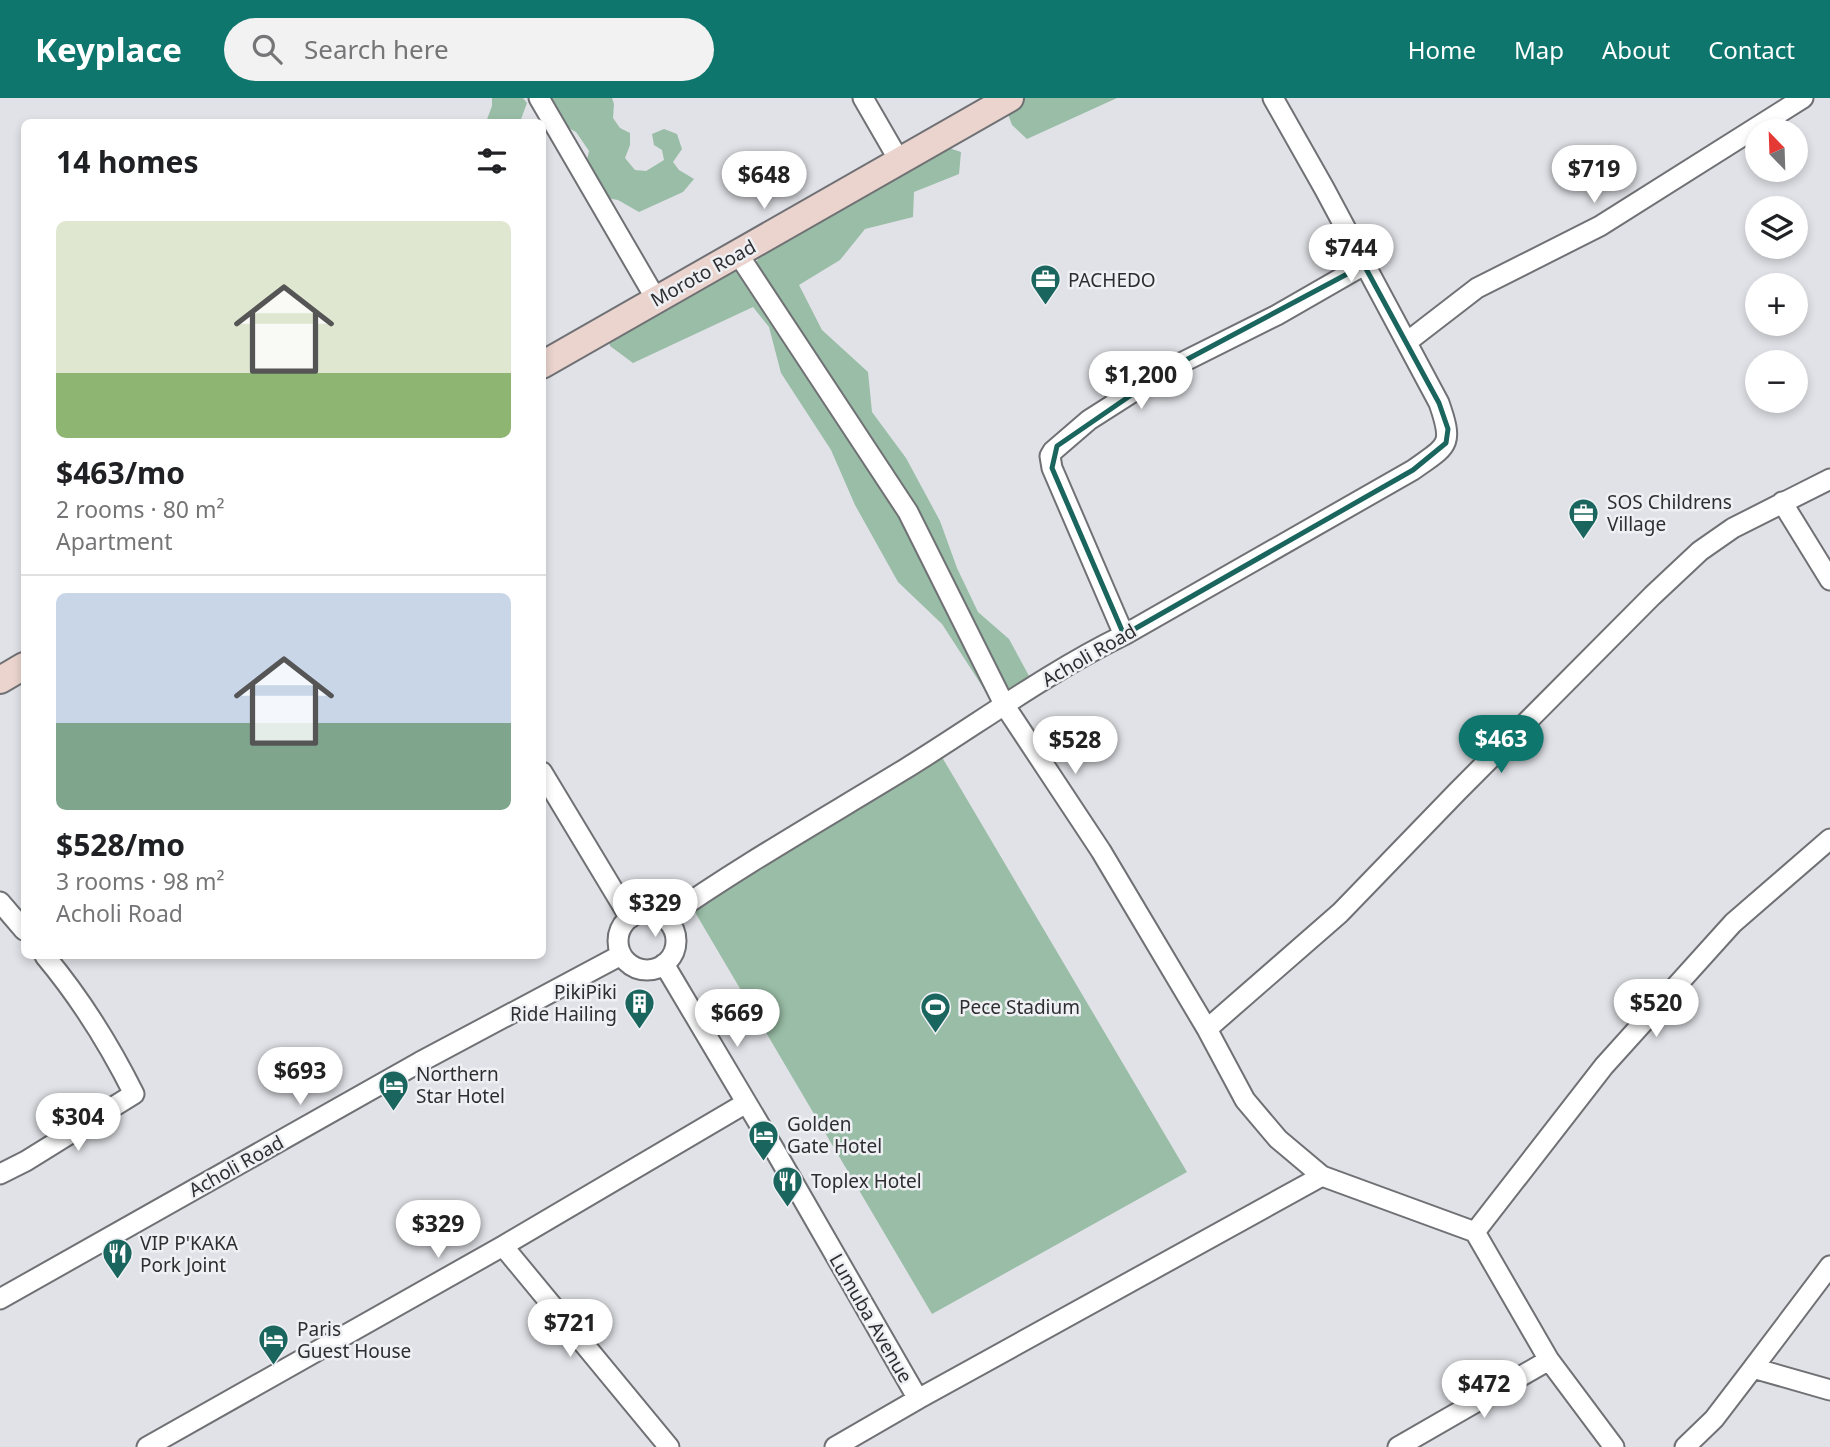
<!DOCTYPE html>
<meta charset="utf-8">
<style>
body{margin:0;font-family:"Noto Sans",sans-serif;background:#f2f2f2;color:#202124;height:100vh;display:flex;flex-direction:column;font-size:26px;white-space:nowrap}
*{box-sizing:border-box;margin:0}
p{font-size:23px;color:#757577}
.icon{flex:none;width:38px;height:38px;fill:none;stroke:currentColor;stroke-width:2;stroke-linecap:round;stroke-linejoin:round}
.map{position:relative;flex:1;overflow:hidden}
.side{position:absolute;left:21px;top:21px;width:525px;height:840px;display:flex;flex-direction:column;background:#fff;border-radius:10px;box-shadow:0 4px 10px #0003}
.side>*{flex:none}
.needle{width:46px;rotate:337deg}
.fabs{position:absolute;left:1745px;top:21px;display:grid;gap:14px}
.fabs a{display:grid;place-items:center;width:63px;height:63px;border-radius:50%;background:#fff;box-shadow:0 4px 10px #0003;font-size:35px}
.price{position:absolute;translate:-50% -60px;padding:0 16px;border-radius:24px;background:#fff;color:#222;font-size:23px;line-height:46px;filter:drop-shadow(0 2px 4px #0008)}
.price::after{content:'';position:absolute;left:50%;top:42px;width:21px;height:16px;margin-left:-10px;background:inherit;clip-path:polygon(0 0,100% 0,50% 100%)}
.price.on{background:#0f766e;color:#fff}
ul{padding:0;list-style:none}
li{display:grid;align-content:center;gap:14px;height:371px;padding:0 35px}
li+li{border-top:2px solid #e0e0e0}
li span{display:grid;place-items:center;height:217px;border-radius:10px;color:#555}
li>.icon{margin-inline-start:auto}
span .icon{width:126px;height:126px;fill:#fffc;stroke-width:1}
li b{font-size:30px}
h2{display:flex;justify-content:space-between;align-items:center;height:84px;padding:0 35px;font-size:30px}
header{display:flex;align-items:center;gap:42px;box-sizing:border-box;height:98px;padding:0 35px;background:#0f766e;color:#fff}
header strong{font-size:33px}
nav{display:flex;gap:38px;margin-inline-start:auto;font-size:24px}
.search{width:490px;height:63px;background:#f2f2f2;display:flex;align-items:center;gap:18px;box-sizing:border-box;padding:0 24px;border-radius:38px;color:#757577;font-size:26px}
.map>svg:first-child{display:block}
</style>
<header>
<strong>Keyplace</strong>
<div class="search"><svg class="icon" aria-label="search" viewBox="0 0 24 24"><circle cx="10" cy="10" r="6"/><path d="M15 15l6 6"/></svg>Search here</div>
<nav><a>Home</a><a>Map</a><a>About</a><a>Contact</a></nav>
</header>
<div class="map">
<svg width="1830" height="1349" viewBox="0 0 1830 1349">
<rect width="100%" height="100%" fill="#e1e2e7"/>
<path fill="#99bda6" d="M492,0h31l4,5 -7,19h-34l6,-16z
M545,0h67l2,6 -1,14 7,10 10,5v12l-5,13 10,12 11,1 18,-11 -2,-10 -8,-5 -2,-11 12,-5 13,5 5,15 -9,13 6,8 15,9 -11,13 -44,20 -21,-12 -11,-2 -21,-34 3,-13 -13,-19 -11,-6z
M1013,0h104l-90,41 -15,-14 -8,-22z
M943,48l18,6 -2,22 -45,18 -1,25 -48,12 -25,31 -41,25 23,45 46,42 4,40 34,46 34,63 17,47 21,44 31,27 25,46 -39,21 -53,-82 -44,-42 -43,-77 -24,-55 -50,-77 -12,-46 -16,-20 -120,56 -23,-17 -5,-21 110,-54 41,-7 6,-18z
M939,654l248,420 -255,142 -246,-417z"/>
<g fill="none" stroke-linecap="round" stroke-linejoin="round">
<defs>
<path id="street" d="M539,0l117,201
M863,0l37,64
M738,156l170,258 97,194 96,145 106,178 38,71 33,39 44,37 153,56 74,128 65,87
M1407,244l70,-54 123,-62 203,-128
M1782,404l48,78
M1124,537l-72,-167 -2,-12 3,-5 36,-31 80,-51 108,-54 87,-50
M542,674l88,146
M0,804l24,28
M618 843a29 29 0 1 1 58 0a29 29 0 1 1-58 0Z
M665,821c77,-54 160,-101 240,-150 73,-45 143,-97 219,-134l289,-165c35,-25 41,-24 26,-67l-115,-215 -51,-90
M664,866l113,190 141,245 -83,48
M1207,931l133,-116 117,-121 195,-196 48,-45 33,-23 97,-49
M0,1076l26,-13 108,-67c-25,-50 -53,-95 -89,-138
M1475,1134l129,-166 129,-143 97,-84
M503,1148l166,201
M0,1201l420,-237 201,-107
M1753,1270l77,-102
M918,1301l404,-223
M147,1349l356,-201 243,-143
M1398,1349l151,-87
M1685,1349l29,-28 39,-51 77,22"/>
<path id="secondary" d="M542,267l468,-267
M0,582l24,-14"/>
</defs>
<use href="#street" stroke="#707175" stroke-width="23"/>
<use href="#secondary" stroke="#707175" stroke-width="30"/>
<use href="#street" stroke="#fff" stroke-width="19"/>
<use href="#secondary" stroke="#ebd4ce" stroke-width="26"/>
</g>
<path fill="none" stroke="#1a655d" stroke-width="5" stroke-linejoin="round" d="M1364,167l75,138 9,26 -2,14 -33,27 -289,165 -72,-167 5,-22 112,-77z"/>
<defs>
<symbol id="office-pin" viewBox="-11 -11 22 30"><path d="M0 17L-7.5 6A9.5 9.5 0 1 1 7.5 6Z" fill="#1a655d" stroke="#eef0f4"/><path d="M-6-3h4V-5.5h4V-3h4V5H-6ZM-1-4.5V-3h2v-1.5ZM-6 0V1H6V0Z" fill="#fff"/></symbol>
<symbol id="building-pin" viewBox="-11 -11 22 30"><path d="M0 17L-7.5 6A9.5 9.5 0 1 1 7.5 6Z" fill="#1a655d" stroke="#eef0f4"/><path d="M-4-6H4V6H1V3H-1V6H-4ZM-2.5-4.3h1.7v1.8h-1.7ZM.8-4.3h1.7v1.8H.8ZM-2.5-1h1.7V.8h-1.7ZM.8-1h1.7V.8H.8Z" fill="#fff"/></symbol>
<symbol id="stadium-pin" viewBox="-11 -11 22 30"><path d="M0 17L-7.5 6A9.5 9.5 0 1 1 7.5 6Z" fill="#1a655d" stroke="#eef0f4"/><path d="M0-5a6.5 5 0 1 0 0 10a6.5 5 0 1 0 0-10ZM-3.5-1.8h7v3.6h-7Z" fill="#fff"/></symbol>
<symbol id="hotel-pin" viewBox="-11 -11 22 30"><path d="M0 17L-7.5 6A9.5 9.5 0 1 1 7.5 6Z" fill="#1a655d" stroke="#eef0f4"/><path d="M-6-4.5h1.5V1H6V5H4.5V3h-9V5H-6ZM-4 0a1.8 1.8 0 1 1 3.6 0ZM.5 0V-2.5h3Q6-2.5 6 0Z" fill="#fff"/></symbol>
<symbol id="restaurant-pin" viewBox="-11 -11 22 30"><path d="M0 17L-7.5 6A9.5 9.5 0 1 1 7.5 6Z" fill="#1a655d" stroke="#eef0f4"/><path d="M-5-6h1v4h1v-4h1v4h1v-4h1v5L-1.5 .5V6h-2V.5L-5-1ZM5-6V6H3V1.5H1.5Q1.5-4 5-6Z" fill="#fff"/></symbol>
</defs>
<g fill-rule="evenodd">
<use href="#office-pin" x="1028" y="164" width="35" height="47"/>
<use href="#office-pin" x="1566" y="398" width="35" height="47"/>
<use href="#building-pin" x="622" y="888" width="35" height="47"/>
<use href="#stadium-pin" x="918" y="892" width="35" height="47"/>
<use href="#hotel-pin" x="376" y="970" width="35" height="47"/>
<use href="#hotel-pin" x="746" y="1020" width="35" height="47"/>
<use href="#restaurant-pin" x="770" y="1066" width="35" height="47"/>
<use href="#restaurant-pin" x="100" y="1138" width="35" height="47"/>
<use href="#hotel-pin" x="256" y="1224" width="35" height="47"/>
</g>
<g text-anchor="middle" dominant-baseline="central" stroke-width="5" stroke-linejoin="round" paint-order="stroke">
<g font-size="19" fill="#2e2e30" stroke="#eef0f4">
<text transform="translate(703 175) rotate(-29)">Moroto Road</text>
<text transform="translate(1089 557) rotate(-30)">Acholi Road</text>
<text transform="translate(236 1068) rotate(-29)">Acholi Road</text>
<text transform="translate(871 1220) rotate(60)">Lumuba Avenue</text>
</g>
<g font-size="19" fill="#2e2e30" stroke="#eef0f4" text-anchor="start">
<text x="1068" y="182">PACHEDO</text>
<text x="1607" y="404">SOS Childrens<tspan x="1607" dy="22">Village</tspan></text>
<text x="617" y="894" text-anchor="end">PikiPiki<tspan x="617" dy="22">Ride Hailing</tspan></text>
<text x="959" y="909">Pece Stadium</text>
<text x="416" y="976">Northern<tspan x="416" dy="22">Star Hotel</tspan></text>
<text x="787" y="1026">Golden<tspan x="787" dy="22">Gate Hotel</tspan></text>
<text x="811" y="1083">Toplex Hotel</text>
<text x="140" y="1145">VIP P'KAKA<tspan x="140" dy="22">Pork Joint</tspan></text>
<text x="297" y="1231">Paris<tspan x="297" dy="22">Guest House</tspan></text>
</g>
</g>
</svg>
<div class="fabs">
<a><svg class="needle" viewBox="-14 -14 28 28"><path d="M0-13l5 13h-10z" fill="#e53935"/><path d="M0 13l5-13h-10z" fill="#757577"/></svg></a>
<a><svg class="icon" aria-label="layers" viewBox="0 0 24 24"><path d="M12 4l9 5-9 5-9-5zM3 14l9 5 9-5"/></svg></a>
<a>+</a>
<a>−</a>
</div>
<b class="price" style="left:1594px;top:107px">$719</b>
<b class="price" style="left:764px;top:113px">$648</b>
<b class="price" style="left:1351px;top:186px">$744</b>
<b class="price" style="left:1141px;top:313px">$1,200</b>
<b class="price on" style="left:1501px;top:677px">$463</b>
<b class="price" style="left:1075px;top:678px">$528</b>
<b class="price" style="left:655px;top:841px">$329</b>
<b class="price" style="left:1656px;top:941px">$520</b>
<b class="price" style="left:737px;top:951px">$669</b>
<b class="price" style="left:300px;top:1009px">$693</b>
<b class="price" style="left:78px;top:1055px">$304</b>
<b class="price" style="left:438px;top:1162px">$329</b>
<b class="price" style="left:570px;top:1261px">$721</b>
<b class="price" style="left:1484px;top:1322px">$472</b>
<section class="side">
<h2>14 homes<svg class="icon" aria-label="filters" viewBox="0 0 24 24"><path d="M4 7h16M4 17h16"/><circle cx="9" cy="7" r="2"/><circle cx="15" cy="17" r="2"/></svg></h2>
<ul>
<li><span style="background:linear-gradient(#dfe7d0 70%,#8fb573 0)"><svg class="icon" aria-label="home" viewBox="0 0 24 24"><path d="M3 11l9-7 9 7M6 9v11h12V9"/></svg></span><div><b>$463/mo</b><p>2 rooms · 80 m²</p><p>Apartment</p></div></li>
<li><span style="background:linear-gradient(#c9d6e8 60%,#7fa58c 0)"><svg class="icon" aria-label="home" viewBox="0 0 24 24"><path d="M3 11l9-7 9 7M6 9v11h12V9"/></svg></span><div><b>$528/mo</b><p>3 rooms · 98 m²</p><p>Acholi Road</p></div></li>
</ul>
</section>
</div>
